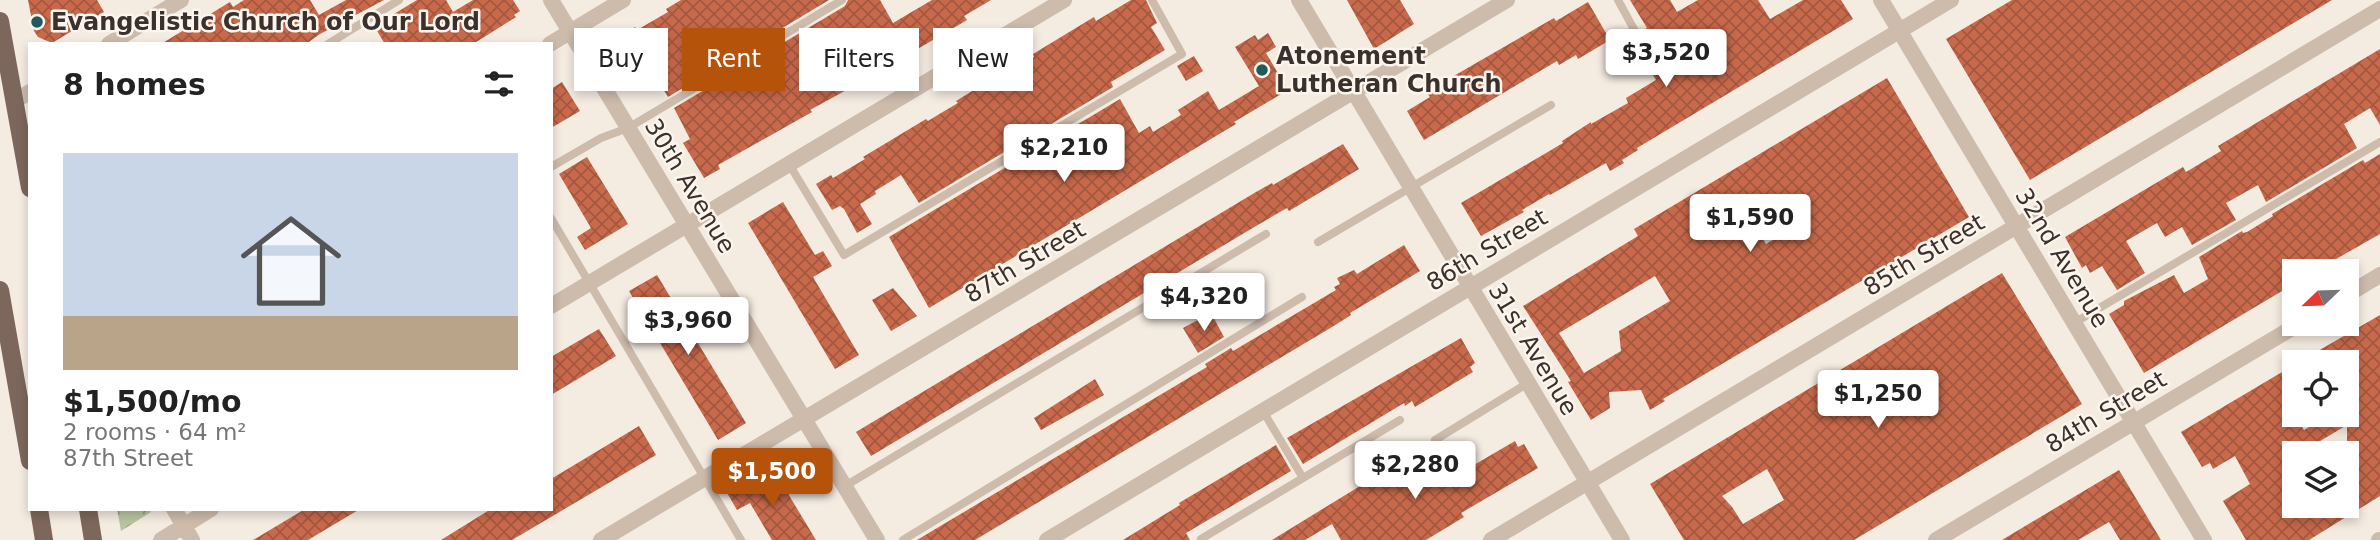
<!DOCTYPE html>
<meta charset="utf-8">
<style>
body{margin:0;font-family:"DejaVu Sans",sans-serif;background:#f6f6f6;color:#222;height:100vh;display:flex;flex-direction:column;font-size:26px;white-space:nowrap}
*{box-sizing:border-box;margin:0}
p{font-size:23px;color:#767676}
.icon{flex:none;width:38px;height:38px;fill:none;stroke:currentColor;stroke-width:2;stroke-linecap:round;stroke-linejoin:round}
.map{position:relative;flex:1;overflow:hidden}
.details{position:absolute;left:28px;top:42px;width:525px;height:469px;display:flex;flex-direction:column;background:#fff;border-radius:0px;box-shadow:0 4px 10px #0003}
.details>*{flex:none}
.banner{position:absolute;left:574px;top:28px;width:665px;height:63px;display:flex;gap:14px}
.needle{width:46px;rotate:247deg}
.buttons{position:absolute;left:2282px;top:259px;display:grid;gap:14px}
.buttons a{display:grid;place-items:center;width:77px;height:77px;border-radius:0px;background:#fff;box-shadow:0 4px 10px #0003;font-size:35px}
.price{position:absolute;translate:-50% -60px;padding:0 16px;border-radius:7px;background:#fff;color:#222;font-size:23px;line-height:46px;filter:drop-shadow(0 2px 4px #0008)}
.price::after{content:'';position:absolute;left:50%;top:42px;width:21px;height:16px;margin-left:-10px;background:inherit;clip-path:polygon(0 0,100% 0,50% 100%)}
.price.on{background:#b45309;color:#fff}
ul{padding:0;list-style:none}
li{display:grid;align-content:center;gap:14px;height:371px;padding:0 35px}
li span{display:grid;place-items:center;height:217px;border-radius:0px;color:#555}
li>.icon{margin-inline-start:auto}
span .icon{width:126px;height:126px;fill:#fffc;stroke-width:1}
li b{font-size:30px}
h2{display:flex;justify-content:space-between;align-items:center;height:84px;padding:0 35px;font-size:30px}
.pill{padding:0 24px;border-radius:0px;background:#fff;box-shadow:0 4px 10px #0003;font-size:24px;line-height:63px}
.pill.on{background:#b45309;color:#fff}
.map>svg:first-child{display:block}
</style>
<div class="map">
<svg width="2380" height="540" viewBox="0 0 2380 540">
<defs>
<pattern id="park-crowns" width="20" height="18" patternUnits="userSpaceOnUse" patternTransform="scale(1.75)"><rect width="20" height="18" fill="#b8c4a0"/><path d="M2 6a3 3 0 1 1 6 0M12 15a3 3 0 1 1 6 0" fill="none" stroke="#97a083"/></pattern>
<pattern id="building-cross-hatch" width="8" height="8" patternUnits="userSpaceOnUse" patternTransform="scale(1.75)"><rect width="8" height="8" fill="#c8694b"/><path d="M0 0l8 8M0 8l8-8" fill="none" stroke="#a4573f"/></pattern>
</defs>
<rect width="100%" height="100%" fill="#f4ebe1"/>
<path fill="url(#park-crowns)" d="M117,509h32l2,3 -30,19z"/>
<path fill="url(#building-cross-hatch)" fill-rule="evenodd" d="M28,0h69l7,12 -52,31 -14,-6 -4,-6z
M244,0h66l9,15 27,-15h38l-64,34 -14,10h-145l69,-42 3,5z
M417,0h29l7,12 20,-12h40l7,11 -6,4 2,2 -43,27h-88l-11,-18z
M681,0h148l-161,97 -20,-32 -8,5 -20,-33 15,-10 2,3 31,-18 -2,-3z
M848,0h32l13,23 39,-23h59l-27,16 3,4 -63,37 -2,-2 -32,19 2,2 -62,34 2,2 -94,53 2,4 -16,9 -21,-35 7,-4 -16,-31 171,-102z
M1131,0h15l11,23 -6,4 14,23 -54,32 2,5 -194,116 -18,-28 -26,16 1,3 -16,10 12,20 -15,9 -13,-24 -4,-3 -8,4 -16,-26 15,-9 2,3 17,-10 15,-9 -2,-2 63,-38 2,2 13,-8 17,-10 -2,-2 45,-28 2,3 16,-10 15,-9 -1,-3 61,-37 2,4z
M1347,0h53l14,24 -40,25z
M1630,0h40l7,12 21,-12h60l12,19 33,-19h38l12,19 -216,129 1,2 -16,10 2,3 -14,8 -4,-8 -56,32 -1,-1 -27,16 2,2 -43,24 -20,-33 102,-60 -1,-2 29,-19v2l37,-21 -2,-5 30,-18 -23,-39 7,-3 2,-7 5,-3z
M2012,0h320l-302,180 -84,-141z
M1588,2l22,38 -32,19 -2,-4 -17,10 -2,-4 -133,79 -17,-29 23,-14 -4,-5 128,-74 2,3z
M1268,33l8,14 -10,6 22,37 -54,32 2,2 -307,184 -40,-71 231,-138 19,34 11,-7 3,6 28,-17 -3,-5 30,-19 11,19 40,-24 -24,-39 20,-12 3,5z
M2380,49v76l-10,-17 -26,16 13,24 -91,54 -8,-17 -32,18 10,17 -44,25 -10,-18 -17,10 -8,-14 -31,18 19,32 -28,17 -15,-24 -12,7 -4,-8 -4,3 -17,-31 118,-70 3,5 35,-21 -3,-5z
M1194,56l9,15 -17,10 -9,-15z
M1887,78l82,139 -306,182 2,2 -15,9 -9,-20 -32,2 1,16 -19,12 -23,-38 3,-1 -48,-75 115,-70 -4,-7zM1776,201l16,27 -26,16 -16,-28zM1655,276l15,25 -51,30 2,20 -37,22 -25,-40z
M562,82l18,29 -29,17v-39z
M1343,144l16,25 -70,42 -2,-3 -31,18 -385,230 -15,-24 400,-240 16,-9 1,2z
M2380,154v80l-65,37h-21v13l-150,89 -35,-59 15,-9v-4l50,-26 10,18 24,-14 -9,-22 43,-26 1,2 4,-1 26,-16 -1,-2 91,-54 2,3z
M587,157l41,67 -43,26 -8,-13 14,-9 -32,-54z
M783,202l32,53 8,-4 9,15 -19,11 46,78 -24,14 -87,-146z
M1404,245l16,26 -70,42 1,2 -19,12 -357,213h-58l290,-173 -2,-3 26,-16 2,3 103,-61 -2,-3 6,-3 -3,-6 17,-8 3,4z
M2002,273l80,131 -228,136h-170l-34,-56zM1767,469l17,31 -41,24 -11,-17 -10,-11z
M657,275l89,148 -28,17 -89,-149z
M893,288l24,28 -26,15 -19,-31z
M1211,313l13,24 -26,16 -15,-25z
M2380,315v181l-71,44h-63l-23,-39 27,-17 -15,-28 -22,13 -3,-6 -8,4 -21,-35 113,-67v50l10,15 26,-15h17v-53h-48zM2347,425v81h-53v-53h6z
M599,329l17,27 -65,39v-38z
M1461,338l14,25 -5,4 3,5 -58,35 -3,-6 -7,5 -1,-3 -101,61 -16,-26z
M1095,379l9,16 -63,35 -7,-12z
M639,426l17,29 -144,85h-71l50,-31h60v-30z
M1515,441l3,6 6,-3 14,24 -77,45 3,4 -38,23h-85l-9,-16 -27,16h-33l132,-81 17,28 18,-10 4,6z
M1276,445l15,26 -105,62 4,7h-67l57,-35 -1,-2z
M774,469l16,28 26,43h-44l-22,-37 -13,7 -11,-19 16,-9 3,4z
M2119,470l42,70h-41l-11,-18 -31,18h-76z
M305,509h55l-52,31h-55z"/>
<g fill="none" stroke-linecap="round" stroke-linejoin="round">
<path stroke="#cdbbac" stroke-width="8" d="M1618,0l18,33
M328,44l71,-44
M789,164l55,91 338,-201 -30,-54
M551,167l50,-29 27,-10 214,-128
M551,218l190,322
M1318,242l233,-137
M2074,323l306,-181
M1263,411l40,67
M1435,440l93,-57
M845,486l421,-252
M1201,539l199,-119
M903,540l399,-243"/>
<path stroke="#cdbbac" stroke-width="16" d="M551,0l326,540
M1299,0l323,540
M1881,0l323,540
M109,44l72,-44
M550,44l73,-44
M14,101l16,-9
M2347,295l33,-20
M551,306l513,-306
M174,509l18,31
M161,540l50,-31
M601,540l906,-540
M1047,540l904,-540
M1491,540l889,-531
M1936,540l363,-216
M2379,540h1"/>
<path stroke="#7d675c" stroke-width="18" d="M0,21l30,167
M0,290l30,171
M39,509l5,31
M88,509l5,31"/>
</g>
<g fill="#1f5a5e" stroke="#fbf5ee" stroke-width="2.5">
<circle cx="37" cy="22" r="7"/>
<circle cx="1262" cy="70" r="7"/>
</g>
<g text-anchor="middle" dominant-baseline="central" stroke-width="5" stroke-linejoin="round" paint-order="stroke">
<g font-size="24" font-weight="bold" fill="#3b302b" stroke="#fbf5ee" text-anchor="start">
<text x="51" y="22">Evangelistic Church of Our Lord</text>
<text x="1276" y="56">Atonement<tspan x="1276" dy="28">Lutheran Church</tspan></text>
</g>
<g font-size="24" fill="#3b302b" stroke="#fbf5ee">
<text transform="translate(690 186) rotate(59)">30th Avenue</text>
<text transform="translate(1487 250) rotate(-31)">86th Street</text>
<text transform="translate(1924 255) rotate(-31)">85th Street</text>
<text transform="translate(2062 258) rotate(59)">32nd Avenue</text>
<text transform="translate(1025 262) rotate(-31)">87th Street</text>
<text transform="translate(1533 349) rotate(59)">31st Avenue</text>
<text transform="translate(2106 412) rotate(-31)">84th Street</text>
</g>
</g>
</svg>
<div class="buttons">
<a><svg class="needle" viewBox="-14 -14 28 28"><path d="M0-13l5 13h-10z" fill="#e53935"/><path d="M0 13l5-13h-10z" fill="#767676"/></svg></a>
<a><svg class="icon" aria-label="locate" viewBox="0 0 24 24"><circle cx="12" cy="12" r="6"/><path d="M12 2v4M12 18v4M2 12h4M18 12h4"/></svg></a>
<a><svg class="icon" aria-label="layers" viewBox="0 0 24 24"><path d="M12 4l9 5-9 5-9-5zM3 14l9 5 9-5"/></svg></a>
</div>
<b class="price" style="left:1666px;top:89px">$3,520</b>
<b class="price" style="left:1064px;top:184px">$2,210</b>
<b class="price" style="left:1750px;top:254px">$1,590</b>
<b class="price" style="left:1204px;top:333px">$4,320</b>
<b class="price" style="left:688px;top:357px">$3,960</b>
<b class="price" style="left:1878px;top:430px">$1,250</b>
<b class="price" style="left:1415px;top:501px">$2,280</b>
<b class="price on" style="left:772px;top:508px">$1,500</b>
<div class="banner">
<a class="pill">Buy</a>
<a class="pill on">Rent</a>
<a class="pill">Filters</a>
<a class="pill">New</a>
</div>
<section class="details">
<h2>8 homes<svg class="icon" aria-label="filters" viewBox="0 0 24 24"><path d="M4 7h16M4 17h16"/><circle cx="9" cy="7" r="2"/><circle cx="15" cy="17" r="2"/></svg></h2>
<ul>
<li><span style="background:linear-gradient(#c9d6e8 75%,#b9a48a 0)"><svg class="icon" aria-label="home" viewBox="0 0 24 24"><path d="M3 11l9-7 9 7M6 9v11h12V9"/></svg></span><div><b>$1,500/mo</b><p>2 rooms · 64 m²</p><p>87th Street</p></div></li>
</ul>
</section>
</div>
